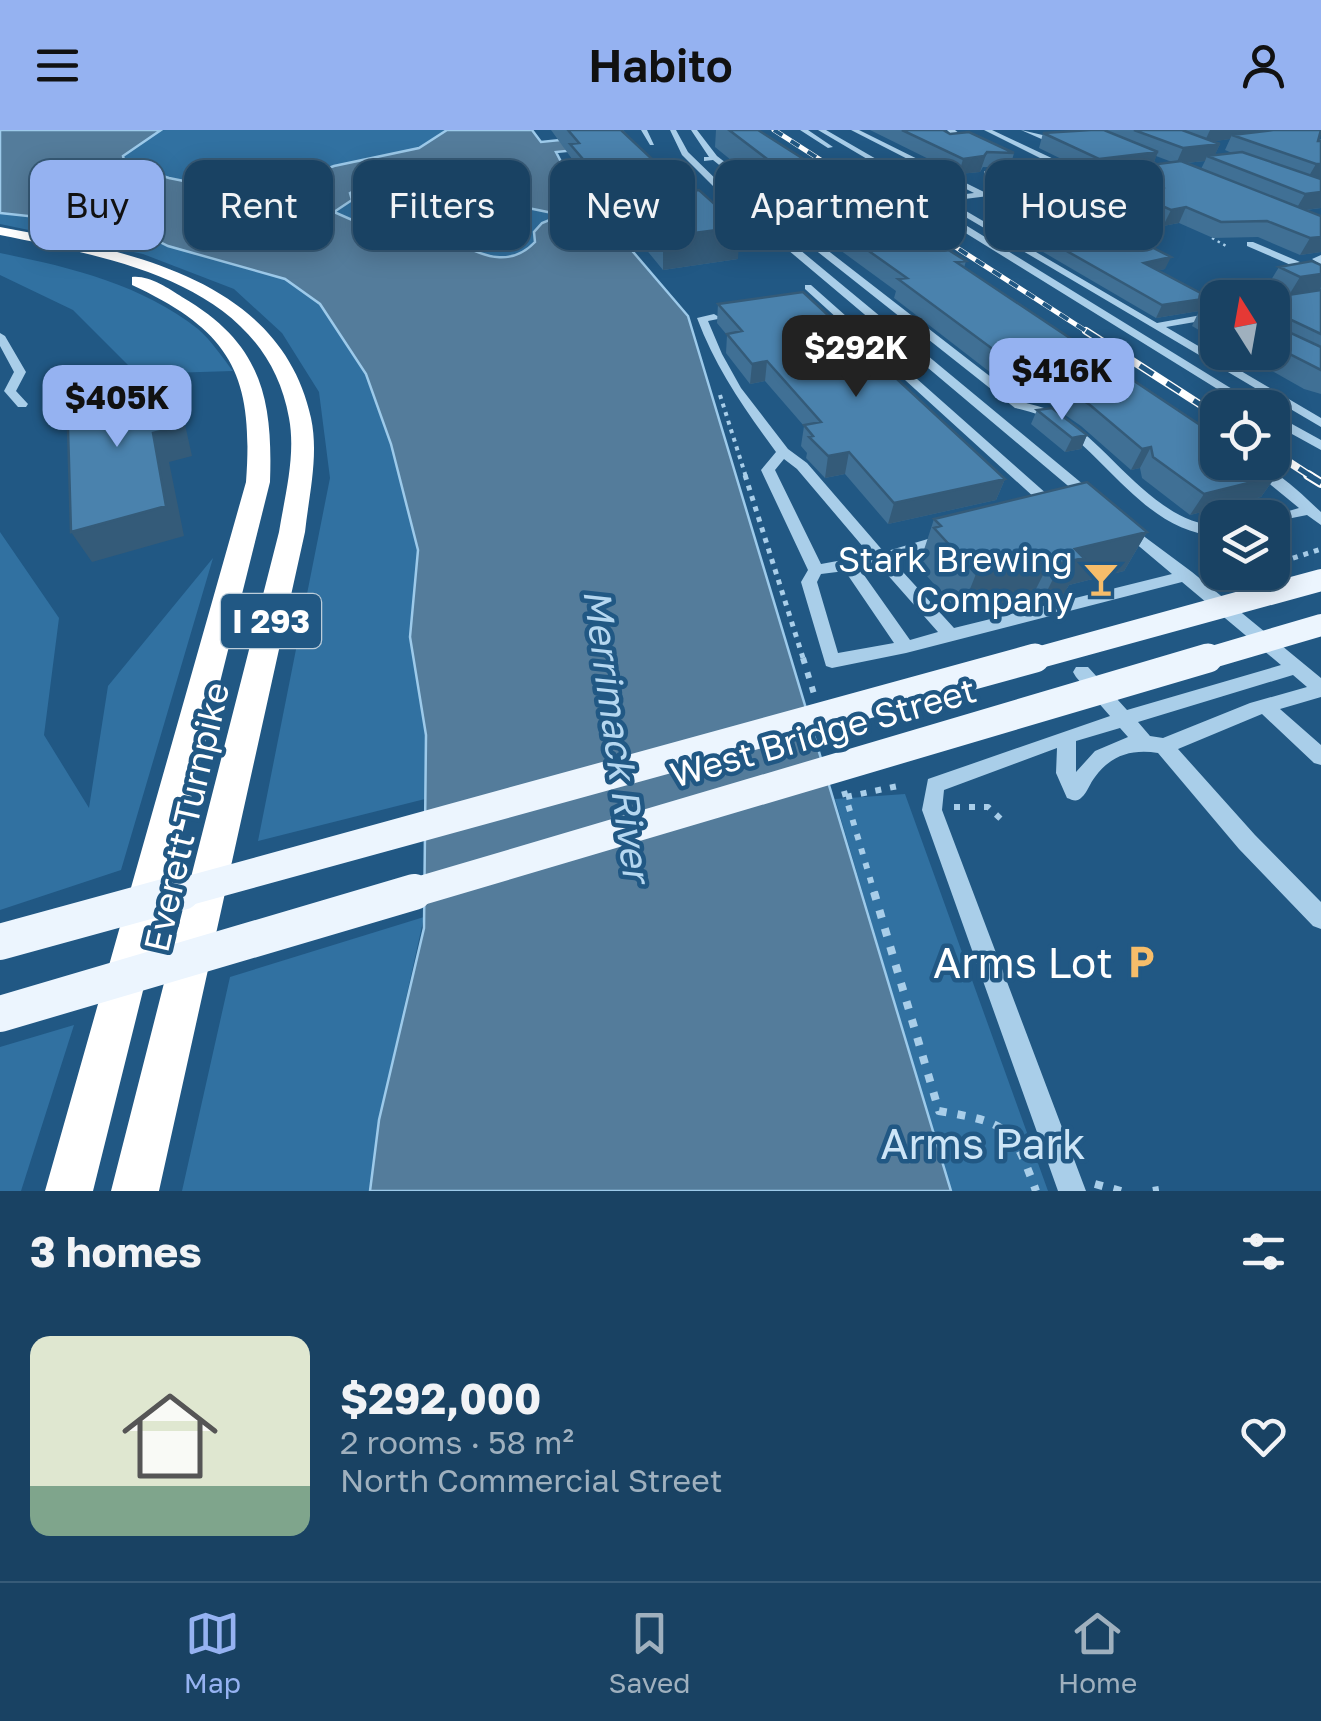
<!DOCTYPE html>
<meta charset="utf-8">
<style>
body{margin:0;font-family:"Golos Text",sans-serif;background:#224969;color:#f1f3f6;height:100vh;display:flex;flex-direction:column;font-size:38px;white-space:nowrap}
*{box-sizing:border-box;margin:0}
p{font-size:32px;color:#9fb0be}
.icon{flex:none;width:55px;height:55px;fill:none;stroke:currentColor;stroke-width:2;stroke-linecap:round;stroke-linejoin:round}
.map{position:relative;height:1061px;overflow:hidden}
.details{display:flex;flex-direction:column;background:#194263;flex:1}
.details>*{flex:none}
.guide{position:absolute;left:30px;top:30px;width:1262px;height:90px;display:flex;gap:20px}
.needle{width:65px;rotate:349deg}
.buttons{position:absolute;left:1200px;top:150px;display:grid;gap:20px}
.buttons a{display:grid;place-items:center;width:90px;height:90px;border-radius:20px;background:#194263;box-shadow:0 5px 25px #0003,0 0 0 2px #375b78;font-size:50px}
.price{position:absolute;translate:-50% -85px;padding:0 22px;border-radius:20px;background:#95b2f1;color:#111;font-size:32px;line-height:65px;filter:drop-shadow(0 2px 5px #0008)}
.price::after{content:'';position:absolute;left:50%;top:60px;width:30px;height:22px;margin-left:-15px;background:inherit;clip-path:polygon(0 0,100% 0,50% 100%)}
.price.selected{background:#222;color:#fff}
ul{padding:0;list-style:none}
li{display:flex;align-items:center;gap:30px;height:250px;padding:0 30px}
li+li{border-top:2px solid #375b78}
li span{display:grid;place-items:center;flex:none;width:280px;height:200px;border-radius:20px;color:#555}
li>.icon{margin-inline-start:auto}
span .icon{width:120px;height:120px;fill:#fffc;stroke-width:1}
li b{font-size:42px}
h2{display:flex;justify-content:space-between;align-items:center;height:120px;padding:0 30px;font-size:42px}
.chip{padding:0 35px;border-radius:20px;background:#194263;box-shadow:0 5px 25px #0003,0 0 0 2px #375b78;font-size:35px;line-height:90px}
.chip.selected{background:#95b2f1;color:#111}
header{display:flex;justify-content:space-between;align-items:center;height:130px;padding:0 30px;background:#95b2f1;color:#111;font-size:45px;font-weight:600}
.menu{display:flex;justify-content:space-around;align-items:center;height:140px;border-top:2px solid #375b78;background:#194263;font-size:28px;color:#9fb0be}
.menu a{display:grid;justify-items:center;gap:5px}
.menu .selected{color:#95b2f1}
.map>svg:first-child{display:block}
</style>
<header><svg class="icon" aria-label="menu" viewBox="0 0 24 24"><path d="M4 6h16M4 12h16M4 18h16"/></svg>Habito<svg class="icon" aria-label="person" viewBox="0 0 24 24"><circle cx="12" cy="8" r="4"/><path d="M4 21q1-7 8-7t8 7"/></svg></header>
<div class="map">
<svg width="1321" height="1061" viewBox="0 0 1321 1061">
<rect width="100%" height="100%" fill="#215884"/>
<path fill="#3171a1" d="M161,0h286l-28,18 -85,18 -70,27h-21l-73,-15 -45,-14 -2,-8z
M462,39l18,2 -1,11 -9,14 -62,18 2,8 -26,13 -51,-23 19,-12 -2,-6c34,-20 73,-20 112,-25z
M508,63l21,4 33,17 -20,9 -8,9 1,9c-22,24 -48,18 -74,3l-2,-5 22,-30z
M0,83l130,14 38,19 117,33 35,25 46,70 25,70 27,106 -8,87 16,98 -1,64 -167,42 72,-363 -11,-86 -37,-59 -48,-44 -91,-35 -143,-30z
M0,123c69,14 141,31 198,76 13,11 24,28 35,42l-96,3 -64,-64 -73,-35z
M0,402l59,86 -15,117 45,73 19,-122 105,-128 -92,312 -121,40z
M905,664l143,397h-97l-116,-392z
M424,787l-45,203 -9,71h-188l48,-214z
M74,895l-53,166h-21v-144z"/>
<path fill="#547c9b" stroke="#9dcaea" stroke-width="2.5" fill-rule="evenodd" d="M0,0h161l-38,26 2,8 44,14 74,15 21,-1 70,-26 85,-18 28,-18h85l9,12 29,-3 55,6 -69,7 13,25 119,139 263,875h-581l9,-71 45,-192 2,-193 -16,-98 8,-87 -27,-106 -25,-70 -46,-70 -35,-25 -117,-33 -38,-19 -130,-14zM462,39l18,2 -1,11 -9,14 -63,18 2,8 -25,12 -50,-22 18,-12 -2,-7c34,-19 74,-19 112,-24zM508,63l21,4 -1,11 34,7 -20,8 -8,9 1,10c-22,23 -48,17 -74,2l-2,-6 22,-29z"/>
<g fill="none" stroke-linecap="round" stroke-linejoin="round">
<path stroke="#a9cee9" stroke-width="2.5" stroke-dasharray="2.5 4" stroke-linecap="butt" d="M1212,108l14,8"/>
<path stroke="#a9cee9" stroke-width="4" stroke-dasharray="4 5" stroke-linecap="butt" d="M720,265l26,82"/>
<path stroke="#a9cee9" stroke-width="5" stroke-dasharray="5 6" stroke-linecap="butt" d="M745,345l59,186
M1272,435l49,-16
M1222,448l23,-6"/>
<path stroke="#a9cee9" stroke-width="6" stroke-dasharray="6 9" stroke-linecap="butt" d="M803,528l11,36
M844,661l31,104
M846,667l52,-11
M954,677h34l16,15"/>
<path stroke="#a9cee9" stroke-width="8" stroke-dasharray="8 11" stroke-linecap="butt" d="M874,762l65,219c69,12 73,14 97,80
M1095,1054l26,7
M1153,1061l6,-1"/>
<path fill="#a9cee9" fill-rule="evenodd" d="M641,0h6l7,15h-4z
M670,0h6l12,22 36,35 372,308v6h-10l-368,-310 -36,-36z
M691,0h6l20,26 62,48 45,-5 4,2 -54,8 -61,-49 -9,1v-4h5z
M800,0h8l25,17 -5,1z
M818,0h8l116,67 32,-4 -123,-63h8l125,62 100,-12 -100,-50h8l102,48 56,-6 -3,4 -198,25 208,122 61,-11v6l-52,9 155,91v9z
M919,0h8l24,12h3l-9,-7 5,-2 -3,-3h8l5,4 -5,2 10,7 -17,2z
M1021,0l43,10 -18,1z
M796,29h3l80,54 -7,2 -79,-52z
M984,41l23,10 -7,2 -16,-8z
M901,59h6l356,219h-15l-347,-215z
M780,88h6l237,184c13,4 26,6 37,13 51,32 95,108 158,111v10c-72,-4 -110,-79 -166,-115 -11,-7 -25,-10 -37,-13l-235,-186z
M1247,112h6l68,29v7l-74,-32z
M1321,125v10l-9,-6z
M805,155h6l246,218v6h-10l-242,-220z
M714,184l5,3 -1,2 -10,2 14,33 19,34 47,61 19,14 77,89 64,-19 5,2 2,3 -2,3 -61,19 62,68 218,-54 -51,-43v-6l5,-2 66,49 129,106v19l-41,12 41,36v20l-7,-2 -52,-49 -84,35 77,86 66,67v27l-8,-3 -74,-77 -81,-96c-26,-4 -47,2 -63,24 -5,6 -8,16 -13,20 -6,6 -9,3 -15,1l-11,-25 1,-25 -113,42 -2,20 144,381h-28l-136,-381 6,-31 182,-63 -34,-39 -3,-5 3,-5h12l39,43 154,-45 -99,-83 -276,71 -74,15 -6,-2 -25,-84 7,-12 -47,-100 15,-18c-32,-44 -60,-83 -79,-134zM784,329l13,10 73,86 -49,9 -46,-94zM878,434l60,68 -28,8 -51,-72zM845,441l49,72 -56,10 -21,-71 4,-8zM1293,545l14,12 -57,16 -87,35 -13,-2 -12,-14zM1120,598l8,9 -33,14 -19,21v-31z
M0,203l5,3 21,36 -10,19 12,13 -2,3h-8l-14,-16 10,-19 -14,-26z
M1272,283l49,27v10l-49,-27z
M1243,332c29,0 57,31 78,50v13l-14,-10 -35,7v-4h-7l34,-10z"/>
<path fill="#fff" fill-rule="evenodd" d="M0,97c121,23 280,48 311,191 8,37 -2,77 -6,114l-146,659h-48l168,-659c6,-37 17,-77 10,-114 -24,-135 -176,-160 -289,-183z
M132,147c17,-2 36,11 50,20 79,46 91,100 88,185l-177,709h-48l201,-709c8,-107 -15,-151 -114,-197z"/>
<defs>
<path id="rail-far2" d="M774,0l315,203"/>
<path id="rail-far1" d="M1086,201l132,85
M1272,321l40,26"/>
<path id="rail" d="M1308,345l13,8"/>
</defs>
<use href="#rail-far2" stroke="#fff" stroke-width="5"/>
<use href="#rail-far1" stroke="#fff" stroke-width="8"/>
<use href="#rail" stroke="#fff" stroke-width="10"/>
<use href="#rail-far2" stroke="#215884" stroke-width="4" stroke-dasharray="10" stroke-linecap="butt"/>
<use href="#rail-far1" stroke="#215884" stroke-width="5" stroke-dasharray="16" stroke-linecap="butt"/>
<use href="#rail" stroke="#215884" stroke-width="6" stroke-dasharray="20" stroke-linecap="butt"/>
<path stroke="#ecf5fe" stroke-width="22" d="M1026,531l295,-81
M1199,531l122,-36"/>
<path stroke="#ecf5fe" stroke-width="29" d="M173,765l862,-237
M406,765l802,-237"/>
<path stroke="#ecf5fe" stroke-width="36" d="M0,812l182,-50
M0,884l414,-122"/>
</g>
<path fill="#407095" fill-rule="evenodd" d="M551,0h72l115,129 -75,11 -51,-62 -10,2 -29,-38 -1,-13z
M716,0h42l58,37 -4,30 -32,3 -65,-53z
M870,0h73l7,4 64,19 -4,15 -27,-1 -3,5 -21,2z
M1088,0h233l-2,9h2v69l-15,2 15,6v36l-21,3 -42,-18 -45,1 -34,-15 -16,3 -80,-38 6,-15h1l-51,-25 4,-15zM1230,9l-5,11 7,3 -18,3 6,-12 -6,-3zM1156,26l16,6 -19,3zM1205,31l-4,8 -15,-6zM1126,40l-3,9 -16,-7z
M805,76l122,38 39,17 -2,7 312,208 -15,21 -71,18 -48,-37 -2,-10 -9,2 -50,-44 -56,-39 -12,3 -119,-92 2,-7 -93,-68z
M989,77l176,62 -7,1 52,28 -4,9 12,-2v36l-26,-15 7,-15 -43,7 -171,-100z
M1321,135v129l-17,-5 -65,-37h33v-54l16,-4 -20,-9 11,-18z
M718,174l287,175 -9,21 -108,24 -43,-50 -20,4 -19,-20 1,-5 -6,-7 3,-20 -39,-45 -15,3 -24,-31 1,-18 -10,-12z
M1037,280l50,25 -6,14 -16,3 -34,-28z
M934,389l213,13 -23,39 -55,14 -7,12 -21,6 -8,-8 -73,19 -40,-46 3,-7 -2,-2z"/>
<path fill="#345b79" d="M1210,0h90l-68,5 -2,4 -26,4z
M1220,14l-7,15 -6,-3 -2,5 -29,3 7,-16z
M987,22l-7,20 -21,2 4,-15z
M1158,22l-6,15 -25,1 -1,2 -32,4 5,-15z
M1316,34h5v15l-15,2z
M816,37l-4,30 -32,3 3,-29z
M611,49l1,29 -10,2 -1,-30z
M1321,62v16l-26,3 10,-17z
M1186,77l-7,16 -16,3 8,-16z
M740,97l-2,32 -75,11v-33z
M1321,107v15l-21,3 10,-17z
M1171,127l-6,12 -27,6 6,-12z
M1321,144v13l-2,4 -30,4 11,-18z
M1210,168l-5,11 -3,-2 -3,4 -43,7 6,-13z
M767,231l-2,20 -15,3 2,-20z
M1033,237l-8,20 -12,3 8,-20z
M166,244l14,28 12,54 -23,6 15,74 -92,26 -21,-30 82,-99z
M1087,305l-6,14 -16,3 7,-14z
M1151,317l-11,21 -9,2 11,-21z
M849,322l-4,22 -20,4 3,-22z
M1276,346l-15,21 -71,18 14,-21z
M1005,349l-9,21 -108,24 6,-21z
M1147,402l-23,39 -55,14 -7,12 -21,6 20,-40 14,-14z
M1053,425l-20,40 -73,19 16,-40z"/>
<path fill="#4a82ad" stroke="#345b79" stroke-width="2.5" d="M568,0h53l65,61 13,-1 41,37 -77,10 -52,-58 -10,1 -31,-36 9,-1z
M729,0h29l58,37 -33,4z
M902,0h41l7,4 19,-2 45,21 -27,-1 -3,4 -21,3z
M1091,0h13l54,22 -59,7 -56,-26z
M1134,0h48l38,14 -37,4z
M1273,0h48l-3,11h3v23h-5l-84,-29z
M1242,22l79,27v13l-16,2 -98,-38z
M1181,31l140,55v21l-11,1 -43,-17 -46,1 -35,-15 -15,3 -82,-37 14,-2 56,22 5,-5 -2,-6 -35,-14z
M861,70l66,44 9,-2 30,19 -10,1 262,175v25h37l21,14 -72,18 -51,-37 -2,-10 -9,2 -52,-44 -57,-38 -12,3 -123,-91 9,-1 -102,-72z
M1044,72l57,29 35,8 35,18 -27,6 66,35 -48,7 -173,-98z
M1312,131l9,4v9l-21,3 -21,-10z
M1321,160v44l-40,-19 1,14 39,18v23l-49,-25v-47h-4z
M803,162l202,187 -111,24 -45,-51 -21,4 -19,-19 4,-1 -9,-11 17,-3 -54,-61 -15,3 -25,-30 15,-3 -24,-27z
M1218,175v11l-16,-9z
M166,244l11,53 -24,6 13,73 -95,26 -4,-138z
M1052,278l35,27 -15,3 -35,-28z
M1087,352l60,50 -72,17 9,9 -23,5 -8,-8 -77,19 -42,-46 7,-2 -7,-7z"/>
<defs>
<symbol id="bar-bare" viewBox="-9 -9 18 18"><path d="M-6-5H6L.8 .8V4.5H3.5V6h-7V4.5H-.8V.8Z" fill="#f6bd6a" stroke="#215884" stroke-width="2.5" paint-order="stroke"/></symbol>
<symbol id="parking-bare" viewBox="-9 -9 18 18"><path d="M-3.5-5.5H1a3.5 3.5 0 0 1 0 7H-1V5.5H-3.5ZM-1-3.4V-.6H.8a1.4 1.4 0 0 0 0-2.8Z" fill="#f6bd6a" stroke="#215884" stroke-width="2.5" paint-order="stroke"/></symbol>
</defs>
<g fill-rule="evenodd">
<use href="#bar-bare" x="1076" y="424" width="50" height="50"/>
<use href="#parking-bare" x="1116" y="807" width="50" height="50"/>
</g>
<g text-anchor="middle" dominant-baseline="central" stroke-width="9" stroke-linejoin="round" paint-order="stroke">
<rect fill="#215884" stroke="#bccdda" stroke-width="2.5" x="221" y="464" width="100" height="54" rx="8"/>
<g font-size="32" font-weight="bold" fill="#fff">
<text x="271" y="491">I 293</text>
</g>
<g font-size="35" fill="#fff" stroke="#215884" text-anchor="end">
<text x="1073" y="429">Stark Brewing<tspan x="1073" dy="40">Company</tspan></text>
</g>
<g font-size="35" fill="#fff" stroke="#215884">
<text transform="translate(823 602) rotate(-16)">West Bridge Street</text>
<text transform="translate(186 687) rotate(-77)">Everett Turnpike</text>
</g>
<g font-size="38" font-style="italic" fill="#b5d7f0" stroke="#215884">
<text transform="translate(618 605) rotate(82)">Merrimack River</text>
</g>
<g font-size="42" fill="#fff" stroke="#215884" text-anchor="end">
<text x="1113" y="832">Arms Lot</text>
</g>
<g font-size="42" fill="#cde5f7" stroke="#215884">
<text x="983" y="1013">Arms Park</text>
</g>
</g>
</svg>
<div class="buttons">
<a><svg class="needle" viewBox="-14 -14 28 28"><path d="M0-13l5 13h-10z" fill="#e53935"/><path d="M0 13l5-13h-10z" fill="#9fb0be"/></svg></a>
<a><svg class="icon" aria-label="locate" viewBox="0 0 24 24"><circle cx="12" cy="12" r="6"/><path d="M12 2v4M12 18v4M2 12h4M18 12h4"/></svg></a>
<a><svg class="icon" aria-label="layers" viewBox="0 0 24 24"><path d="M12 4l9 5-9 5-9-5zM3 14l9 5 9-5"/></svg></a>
</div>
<b class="price selected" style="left:856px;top:270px">$292K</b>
<b class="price" style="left:1062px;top:293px">$416K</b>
<b class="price" style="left:117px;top:320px">$405K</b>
<div class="guide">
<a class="chip selected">Buy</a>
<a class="chip">Rent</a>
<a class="chip">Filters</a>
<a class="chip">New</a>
<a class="chip">Apartment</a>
<a class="chip">House</a>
</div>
</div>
<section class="details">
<h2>3 homes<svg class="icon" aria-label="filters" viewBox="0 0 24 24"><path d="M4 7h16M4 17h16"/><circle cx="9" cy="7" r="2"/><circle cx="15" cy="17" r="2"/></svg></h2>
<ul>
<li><span style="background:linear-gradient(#dfe7d0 75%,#7fa58c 0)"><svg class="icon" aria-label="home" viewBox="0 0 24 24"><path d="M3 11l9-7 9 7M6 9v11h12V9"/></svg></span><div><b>$292,000</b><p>2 rooms · 58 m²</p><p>North Commercial Street</p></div><svg class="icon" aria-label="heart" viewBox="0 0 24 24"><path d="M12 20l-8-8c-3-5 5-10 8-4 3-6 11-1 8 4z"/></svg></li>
</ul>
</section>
<nav class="menu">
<a class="selected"><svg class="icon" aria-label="map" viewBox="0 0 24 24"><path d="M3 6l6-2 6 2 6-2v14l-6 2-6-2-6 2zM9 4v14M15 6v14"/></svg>Map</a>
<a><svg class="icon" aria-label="saved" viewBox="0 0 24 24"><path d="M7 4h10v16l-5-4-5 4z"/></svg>Saved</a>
<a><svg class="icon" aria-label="home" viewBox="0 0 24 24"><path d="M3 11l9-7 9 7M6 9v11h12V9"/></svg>Home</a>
</nav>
